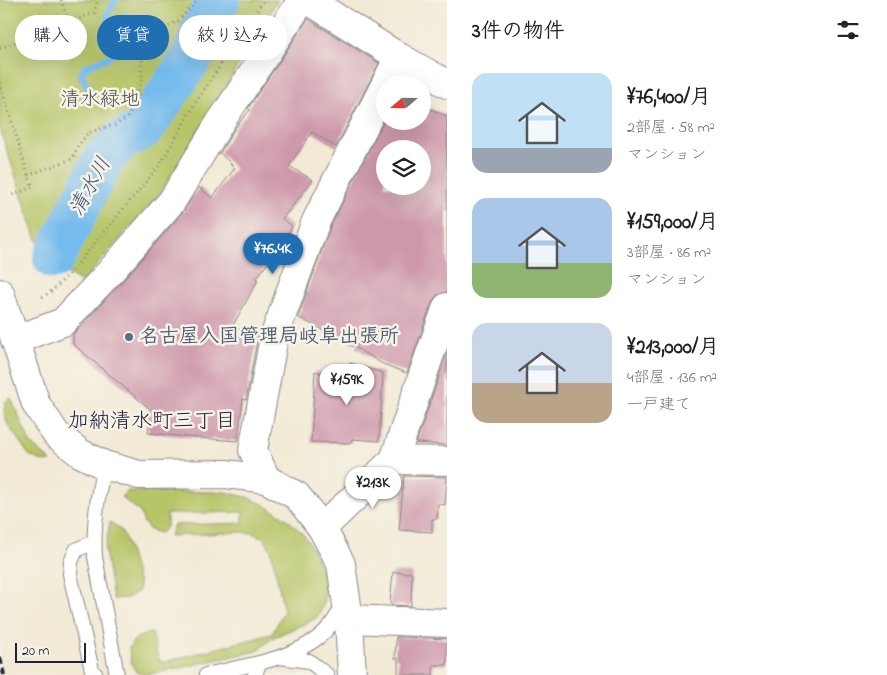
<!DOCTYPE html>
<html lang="ja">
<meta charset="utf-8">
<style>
body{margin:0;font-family:"Indie Flower","Klee One",sans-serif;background:#f2f2f2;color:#222;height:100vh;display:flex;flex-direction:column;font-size:19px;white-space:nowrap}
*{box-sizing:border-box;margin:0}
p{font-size:16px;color:#767676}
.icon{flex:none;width:28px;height:28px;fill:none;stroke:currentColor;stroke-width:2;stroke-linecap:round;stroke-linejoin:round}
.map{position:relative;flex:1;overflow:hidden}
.side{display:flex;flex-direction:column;background:#fff;width:440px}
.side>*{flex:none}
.top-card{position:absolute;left:15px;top:15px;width:356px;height:45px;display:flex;gap:10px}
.needle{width:32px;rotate:250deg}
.controls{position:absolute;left:376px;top:75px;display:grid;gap:10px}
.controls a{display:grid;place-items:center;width:55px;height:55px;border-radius:50%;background:#fff;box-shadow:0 5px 20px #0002;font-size:25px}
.scale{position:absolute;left:15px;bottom:12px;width:71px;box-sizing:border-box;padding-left:5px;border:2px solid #22223b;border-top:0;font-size:14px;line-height:18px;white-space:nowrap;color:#22223b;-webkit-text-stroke:4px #f7f3e8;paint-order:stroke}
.price{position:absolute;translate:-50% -42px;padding:0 11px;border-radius:18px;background:#fff;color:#222;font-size:16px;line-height:32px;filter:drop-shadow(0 1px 2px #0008)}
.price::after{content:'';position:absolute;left:50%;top:30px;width:15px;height:11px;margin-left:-8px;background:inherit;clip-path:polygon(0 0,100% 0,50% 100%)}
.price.selected{background:#1f6fb2;color:#fff}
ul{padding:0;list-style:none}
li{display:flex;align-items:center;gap:15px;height:125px;padding:0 25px}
li span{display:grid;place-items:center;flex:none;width:140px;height:100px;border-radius:15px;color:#555}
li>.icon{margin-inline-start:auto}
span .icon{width:60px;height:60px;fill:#fffc;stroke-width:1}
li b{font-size:21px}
h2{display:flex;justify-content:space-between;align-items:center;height:60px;padding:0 25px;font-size:21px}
.pill{padding:0 18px;border-radius:22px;background:#fff;box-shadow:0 5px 20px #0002;font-size:18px;line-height:45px}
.pill.selected{background:#1f6fb2;color:#fff}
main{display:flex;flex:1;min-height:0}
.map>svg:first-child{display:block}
</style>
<main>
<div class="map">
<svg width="447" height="675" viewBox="0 0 447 675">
<rect width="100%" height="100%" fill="#f7f3e8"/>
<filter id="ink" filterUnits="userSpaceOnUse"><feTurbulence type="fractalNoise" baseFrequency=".02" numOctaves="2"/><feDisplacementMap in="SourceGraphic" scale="10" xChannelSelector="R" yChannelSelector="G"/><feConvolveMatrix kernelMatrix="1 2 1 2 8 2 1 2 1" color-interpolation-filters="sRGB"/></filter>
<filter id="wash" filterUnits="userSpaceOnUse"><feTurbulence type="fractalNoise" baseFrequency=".0096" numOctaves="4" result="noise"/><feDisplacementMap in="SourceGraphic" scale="20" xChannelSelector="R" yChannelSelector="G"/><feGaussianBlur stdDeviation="1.12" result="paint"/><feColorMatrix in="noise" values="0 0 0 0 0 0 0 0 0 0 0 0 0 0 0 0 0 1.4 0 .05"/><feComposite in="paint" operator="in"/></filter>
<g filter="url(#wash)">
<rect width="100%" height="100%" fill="#f2ead5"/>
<path fill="#b7c567" stroke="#6c7451" d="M0,0h278l-117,192 -79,90 -13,-8 -28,-22 -41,-122z
M11,398l19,45 21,18 -8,1 -14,-7 -21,-30 -4,-12 1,-11z
M128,491l97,1 22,5 16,7 24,15 17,16 10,16 11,29v11l-2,15 -6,11 -8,5 -35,15 -17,14 -111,24 -10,-3 -5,-10 -2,-14c7,-12 10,-12 23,-15l6,26 6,3 108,-28 12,-23 -13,-61 -7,-12 -12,-5 -10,-1 -72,4 4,-11 69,-2v-11l-76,2v12l-6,7 -11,-3 -6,-7 -4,-11 -19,-15z
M110,522l10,7 6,11 13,44 -1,8 -11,6 -14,1 -8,-49z"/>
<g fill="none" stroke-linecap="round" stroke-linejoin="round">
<path stroke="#76bbed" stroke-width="7" d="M88,88l-7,-14 5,-7 23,-10 7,-7 -1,-12 -6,-14 -2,-9 9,-15"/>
<path stroke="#76bbed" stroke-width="42" d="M54,258l50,-100 18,-18 22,-12 49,-72 11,-32 15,-24"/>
</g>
<g id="blocks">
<path fill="#cd98ab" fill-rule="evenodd" d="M308,19l71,44 -43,84 -24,-15 -23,34 24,14 -31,39 10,7 -10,21 -2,-1 -24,33 2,1 -26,47 26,8 -12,65 -3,-1 -5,42 -40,-3 -50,-5 3,-23 -78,-66v-10l47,-50 64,-73 15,-24 13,11 23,-30 -15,-15 15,-25 15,-18 -2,-2z
M422,105l25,11v176h-3l-7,3 -5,7 -25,71 -24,-9 -27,-16 1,-4 -31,-12 -28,-15 32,-90 55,-108v2h37zM385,149h37v37h-37z
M447,353v92l-31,-2 29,-84z
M350,363l33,10 -4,68 -27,-2 -1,4 -40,-1 4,-71 29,10z
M404,476l43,1 -2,28 -7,-1 -1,15h-5v13l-33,-2z
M393,572l19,1 -1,33 -19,-1 -2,-2z
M396,637l51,2v26h-14v10h-35v-17l-3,1z"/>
</g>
</g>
<g filter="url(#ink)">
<use href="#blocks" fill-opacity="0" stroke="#8a8688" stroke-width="1"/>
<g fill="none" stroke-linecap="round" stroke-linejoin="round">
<defs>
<path id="lane" d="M104,465c-7,32 -11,60 -9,92l22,118
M94,542l-18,8 -5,12 -1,12 22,96 4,5
M280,657l29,4 18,14
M206,675l53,-12
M255,675l4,-12c24,-6 55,-17 71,-37 6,-7 10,-16 15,-23"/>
<path id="street" d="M308,0l91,57 48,27
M15,340l48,-18 46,-49 63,-72 49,-80 81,-121
M394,460l53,1
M266,479l-13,-29 21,-113 42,-116 83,-164
M322,528l72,-68 36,-106 17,-47
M349,619l98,4"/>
<path id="secondary" d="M0,293l36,111 20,30 24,19 24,12 35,10 87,-1 40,5 31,17 25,32 19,36 8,55 3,56"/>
</defs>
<use href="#lane" stroke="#8a8688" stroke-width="16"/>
<use href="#street" stroke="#8a8688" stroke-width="30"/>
<use href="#secondary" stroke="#8a8688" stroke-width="30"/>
<path stroke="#8a8688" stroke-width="3" stroke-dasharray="1 4" stroke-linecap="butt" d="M61,0l8,23
M0,48l94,-35 4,-13
M0,83l28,92 5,12 -24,9
M28,175l44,-16 6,-13 10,-13 14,-5 13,-3 12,-7 10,-17 5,-24 -1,-13 5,-14 19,-21 13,-8 17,-18 2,-3
M42,297l10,-6 17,-17 91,-109 34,-60 70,-105"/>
<use href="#lane" stroke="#fff" stroke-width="14"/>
<use href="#street" stroke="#fff" stroke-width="28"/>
<use href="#secondary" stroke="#fff" stroke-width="28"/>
<path stroke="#22223b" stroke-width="4" stroke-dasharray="8 4" stroke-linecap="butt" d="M0,657l4,18"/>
</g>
</g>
<circle fill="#5c6f8a" stroke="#f7f3e8" stroke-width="2" cx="129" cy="337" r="5"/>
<g text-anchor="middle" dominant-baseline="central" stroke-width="5" stroke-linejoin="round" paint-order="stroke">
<g font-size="20" fill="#4f5348" stroke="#f7f3e8">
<text x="100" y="100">清水緑地</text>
</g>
<g font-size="20" font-weight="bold" fill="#4e5e75" stroke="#f7f3e8" text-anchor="start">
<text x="139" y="337">名古屋入国管理局岐阜出張所</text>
</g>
<g font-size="21" font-style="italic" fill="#3f5879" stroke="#f7f3e8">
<text transform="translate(91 187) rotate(-61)">清水川</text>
</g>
<g font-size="21" fill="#22223b" stroke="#f7f3e8">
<text x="152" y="422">加納清水町三丁目</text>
</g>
</g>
</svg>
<div class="controls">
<a><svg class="needle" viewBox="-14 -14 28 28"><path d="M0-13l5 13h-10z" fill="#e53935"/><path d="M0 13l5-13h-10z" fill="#767676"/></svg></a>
<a><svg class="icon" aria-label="layers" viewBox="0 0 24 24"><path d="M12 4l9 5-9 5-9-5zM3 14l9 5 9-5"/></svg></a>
</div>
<div class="scale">20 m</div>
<b class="price selected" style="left:273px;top:275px">¥76.4K</b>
<b class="price" style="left:347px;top:406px">¥159K</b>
<b class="price" style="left:373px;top:509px">¥213K</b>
<div class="top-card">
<a class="pill">購入</a>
<a class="pill selected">賃貸</a>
<a class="pill">絞り込み</a>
</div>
</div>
<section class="side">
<h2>3件の物件<svg class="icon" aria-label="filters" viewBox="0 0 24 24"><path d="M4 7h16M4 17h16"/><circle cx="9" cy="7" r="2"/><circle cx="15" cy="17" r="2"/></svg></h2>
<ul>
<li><span style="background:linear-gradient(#bfe0f5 75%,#9aa5b1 0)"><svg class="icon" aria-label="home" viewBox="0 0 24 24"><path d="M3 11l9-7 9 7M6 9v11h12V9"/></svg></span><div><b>¥76,400/月</b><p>2部屋 · 58 m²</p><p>マンション</p></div></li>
<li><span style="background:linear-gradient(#a9c7e8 65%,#8fb573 0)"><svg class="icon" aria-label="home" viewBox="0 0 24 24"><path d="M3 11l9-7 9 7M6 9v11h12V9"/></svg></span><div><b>¥159,000/月</b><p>3部屋 · 86 m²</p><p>マンション</p></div></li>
<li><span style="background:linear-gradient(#c9d6e8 60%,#b9a48a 0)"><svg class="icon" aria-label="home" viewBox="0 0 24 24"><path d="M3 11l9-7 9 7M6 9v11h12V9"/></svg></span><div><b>¥213,000/月</b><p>4部屋 · 136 m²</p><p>一戸建て</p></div></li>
</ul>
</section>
</main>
